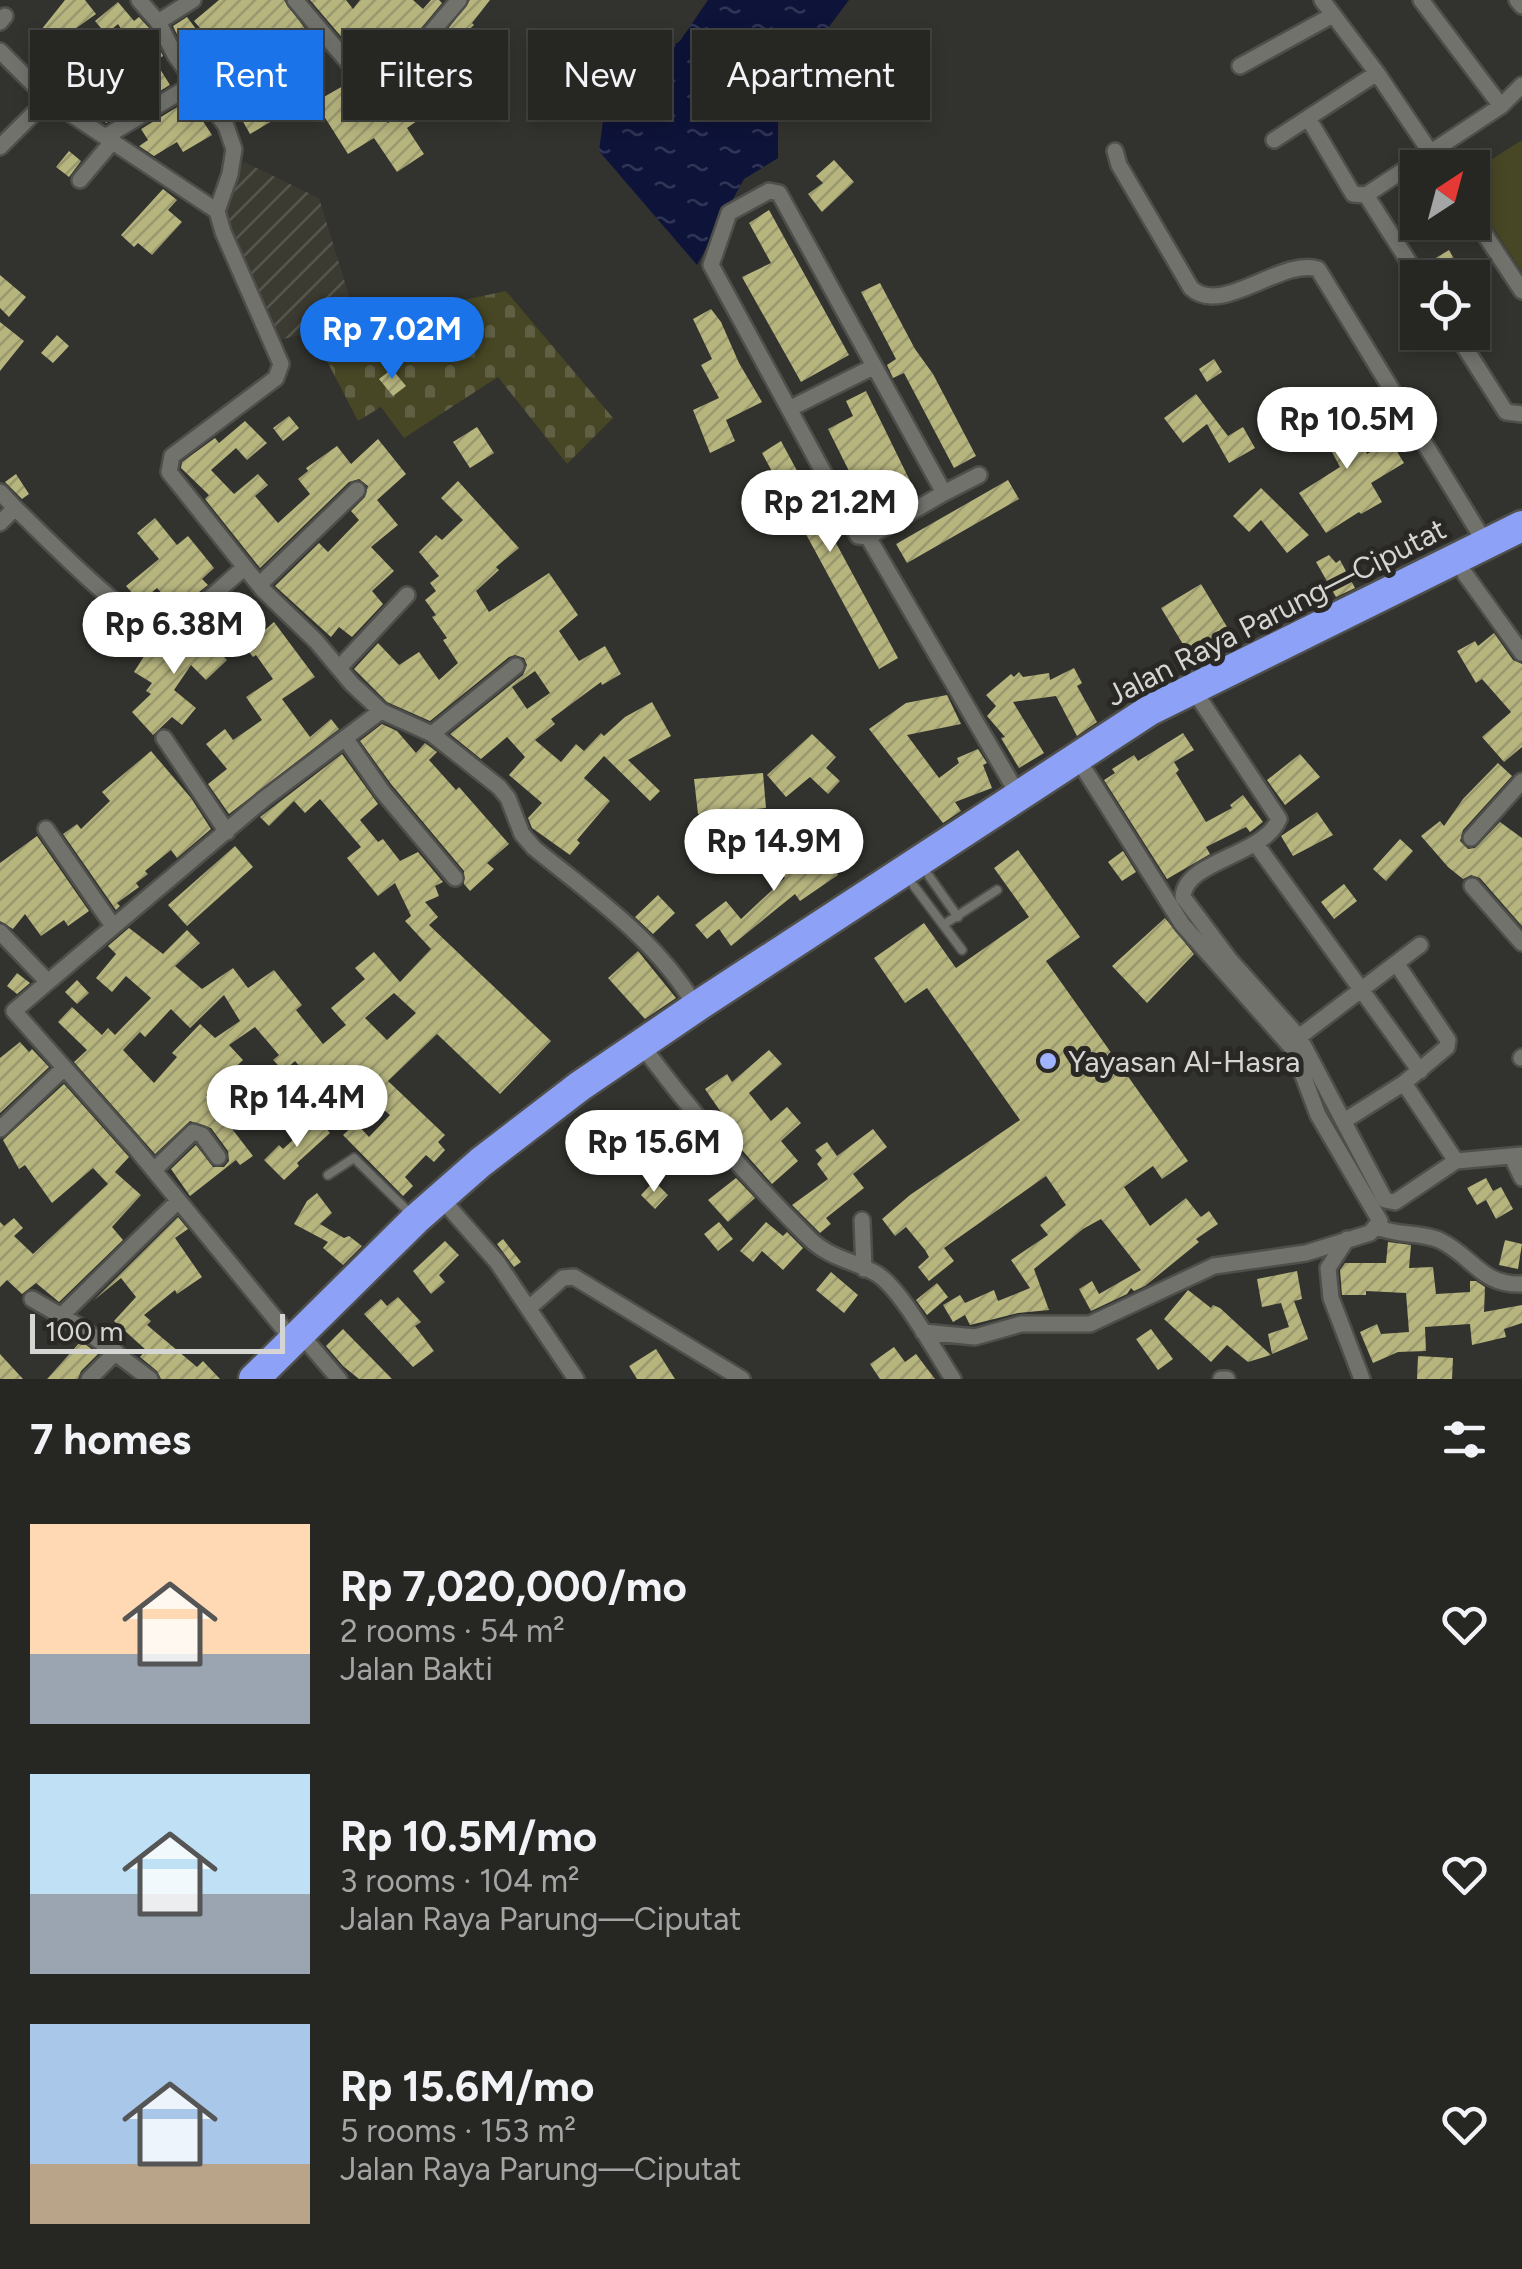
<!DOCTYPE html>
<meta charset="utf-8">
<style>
body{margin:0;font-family:Figtree,sans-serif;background:#32322f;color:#f1f3f6;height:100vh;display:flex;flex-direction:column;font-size:38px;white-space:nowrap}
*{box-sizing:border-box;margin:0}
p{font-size:32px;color:#a4a5a5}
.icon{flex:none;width:55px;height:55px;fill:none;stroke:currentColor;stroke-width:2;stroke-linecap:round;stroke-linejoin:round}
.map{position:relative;height:1379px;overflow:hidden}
.sheet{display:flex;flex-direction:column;background:#262622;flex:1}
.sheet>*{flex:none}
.top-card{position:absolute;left:30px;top:30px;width:1000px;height:90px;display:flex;gap:20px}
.needle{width:65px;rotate:36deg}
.fabs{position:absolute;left:1400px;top:150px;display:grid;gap:20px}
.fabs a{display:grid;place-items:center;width:90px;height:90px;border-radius:0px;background:#262622;box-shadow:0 5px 15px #0003,0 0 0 2px #424340;font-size:50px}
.scale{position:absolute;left:30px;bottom:25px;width:255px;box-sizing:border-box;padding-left:10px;border:5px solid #d5d5d3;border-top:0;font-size:28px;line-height:35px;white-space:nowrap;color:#d5d5d3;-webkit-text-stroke:8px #292825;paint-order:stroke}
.price{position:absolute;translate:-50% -85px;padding:0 22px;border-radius:35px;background:#fff;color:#222;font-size:32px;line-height:65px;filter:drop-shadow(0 2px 5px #0008)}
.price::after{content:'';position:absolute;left:50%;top:60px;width:30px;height:22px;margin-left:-15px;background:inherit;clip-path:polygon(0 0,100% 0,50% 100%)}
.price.active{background:#1a73e8;color:#fff}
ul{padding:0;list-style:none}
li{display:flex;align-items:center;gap:30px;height:250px;padding:0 30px}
li span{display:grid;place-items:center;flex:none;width:280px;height:200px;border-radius:0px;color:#555}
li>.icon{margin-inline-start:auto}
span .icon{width:120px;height:120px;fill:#fffc;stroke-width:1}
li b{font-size:42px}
h2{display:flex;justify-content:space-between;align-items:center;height:120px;padding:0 30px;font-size:42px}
.chip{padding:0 35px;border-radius:0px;background:#262622;box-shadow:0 5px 15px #0003,0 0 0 2px #424340;font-size:35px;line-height:90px}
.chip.active{background:#1a73e8;color:#fff}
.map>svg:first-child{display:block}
</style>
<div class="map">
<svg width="1522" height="1379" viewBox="0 0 1522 1379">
<defs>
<pattern id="industrial-furrows" width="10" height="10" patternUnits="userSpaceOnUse" patternTransform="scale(2.5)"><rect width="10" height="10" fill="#3c3b31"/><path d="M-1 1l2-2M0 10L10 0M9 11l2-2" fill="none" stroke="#57564e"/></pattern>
<pattern id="cemetery-stones" width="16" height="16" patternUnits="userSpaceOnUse" patternTransform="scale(2.5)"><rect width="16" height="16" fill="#474625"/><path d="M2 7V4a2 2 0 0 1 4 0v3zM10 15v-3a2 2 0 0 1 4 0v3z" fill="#616044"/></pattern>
<pattern id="water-ripples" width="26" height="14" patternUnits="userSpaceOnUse" patternTransform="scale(2.5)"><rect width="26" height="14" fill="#0e1339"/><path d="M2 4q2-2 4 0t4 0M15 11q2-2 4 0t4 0" fill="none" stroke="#303455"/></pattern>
<pattern id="building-hatch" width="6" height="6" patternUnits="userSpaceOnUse" patternTransform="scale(2.5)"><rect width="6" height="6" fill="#b7b57e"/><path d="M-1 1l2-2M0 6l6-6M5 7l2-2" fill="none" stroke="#99986e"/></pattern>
</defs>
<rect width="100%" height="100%" fill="#32322e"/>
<path fill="url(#industrial-furrows)" d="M244,162l75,36 38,124 -78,18 -48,-109 -9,-29z"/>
<path fill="#474625" d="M1522,140v132l-49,-75v-26z"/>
<path fill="url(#cemetery-stones)" d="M506,291l107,127 -46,46 -69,-87 -94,61 -23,-31 -23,14 -46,-89z"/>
<path fill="url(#water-ripples)" d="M708,0h141l-71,95v63l-34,21 -47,86 -98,-114 8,-60 73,-50z"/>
<path fill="url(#building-hatch)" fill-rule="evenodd" d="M65,0h20l11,14 -21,15 -14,19 29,23 -19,24 -17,-14 9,-12 -27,-21 10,-13 -5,-5z
M219,0h65l22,30 -14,14 -4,-4 -19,17 -24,-28 -25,23 -26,-31z
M310,0h36l7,9 7,-9h53l10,9 8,-9h8l3,3 -24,29 3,11 7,3 10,-4 32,-42h20l-18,23 2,2 -16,14 17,25 -33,21 9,12 -44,31 17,26 -27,18 -23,-34 -26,16 -33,-52 35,-20 38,41 29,-20 -21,-24 -11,9z
M118,2l16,19 5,-4 10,11 14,28 -8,5 15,24 -64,38 -6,-9 28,-18 -15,-26 25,-15 -20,-31 -12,10 -11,-13z
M187,17l9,12 -16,12 -7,-15z
M263,95l14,23 -27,16 -13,-23z
M189,100l23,35 -29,17 -6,-10 -23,14 -15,-10 9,-6 -7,-11z
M69,151l12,10 -12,16 -13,-10z
M834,160l20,22 -32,30 -14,-18 15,-11 -7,-7z
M163,189l14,11 -9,10 14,12 -30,33 -14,-12 -4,4 -13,-12z
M769,210l80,145 -48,27 -59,-105 29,-14 -22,-40z
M1449,250l16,28h-35l-6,-13z
M0,275l26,22 -17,20 -9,-9z
M880,283l35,66 18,25 43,82 -22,12 -50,-95 -11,5 -6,-13 9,-6 -35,-67z
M711,309l10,13 18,41 23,39 -36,18 9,21 -25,12 -17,-43 26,-12 -18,-33 11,-6 -19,-40z
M0,322l24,19 -24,30z
M57,335l12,11 -16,17 -12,-10z
M1214,359l8,13 -15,10 -8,-13z
M392,369l14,17 -13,10 -14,-17z
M866,391l47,96 -44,24 -41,-82 25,-13 -7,-15z
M1196,394l32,42 15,-9 12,21 -26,15 -22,-39 -24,19 -19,-25z
M1340,403l27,51 23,-14 14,23 -33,20 11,19 -21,12 -2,-2 -33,21 -27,-40 41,-26 -27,-50z
M289,416l10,12 -16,13 -10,-13z
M245,421l22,22 -20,17 -11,-12 -25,22 23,24 24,-20 10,11 -13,11 23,27 32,-29 -12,-15 10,-8 -2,-3 31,-22 14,18 27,-25 28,35 -29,26 21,25 -27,22 23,24 -22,20 11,13 -31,33 -13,-10 -8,10 -56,-51 44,-43 9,9 31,-32 -8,-9 14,-14 3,-11 -9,-7 -10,3 -89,86 -55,-69 4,-4 -28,-27 1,-6 33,-24 4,5z
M477,427l17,26 -24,15 -17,-26z
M781,441l117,217 -19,11 -117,-216z
M16,474l13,20 -7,5 -17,-17z
M1008,480l11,19 -112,64 -11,-19z
M458,481l61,67 -23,19 3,3 -23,21 13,21 60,-39 29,42 -19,16 20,30 26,-15 16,28 -19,11 -1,-3 -50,37 4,5 -20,16 26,22 15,-18 8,7 17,-18 3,3 21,-19 27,-15 19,34 -43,24 32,31 -10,10 -46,-45 -20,22 26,23 -33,39 3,3 -10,12 -38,-27 -4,-10 14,-15 -33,-28 16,-18 -18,-20 -26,22 -31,-25 73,-59 4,-10 -3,-7 -9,-3 -6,2 -79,64 -43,-19 -33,-33 24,-26 21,22 20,-13 20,28 19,-17 -15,-23 4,-2 -15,-21 4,-2 -11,-15 11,-9 -6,-8 9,-7 -20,-24 17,-17 6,5 21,-20 -22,-22zM535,671l15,22 -23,16 -15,-22z
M1261,488l48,47 -22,18 -26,-33 -12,12 -16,-16z
M155,518l22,27 11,-9 26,32 -12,11 6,6 -32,25 -19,-22 -17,14 -14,-16 33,-27 -22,-26z
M1329,555l7,8 4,-3 15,28 -19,9 -20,-35z
M1201,584l34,56 -40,24 -34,-56z
M274,622l41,55 -33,22 28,38 21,-18 8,10 -110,85 -21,-30 19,-15 -21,-25 19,-15 8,11 29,-20 -16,-23 27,-18 -17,-24 -3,2 -8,-10z
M193,625l34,35 -21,20 -15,-15 -17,25 22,18 -14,17 -10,-8 -19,18 -21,-23 19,-18 -5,-3 6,-8 -18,-11 16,-25 7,5 17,-16z
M1494,633l19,27 9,4v83l-18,15 -22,-25 29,-25 -29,-33 -6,4 -19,-32 18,-10 3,5z
M1074,668l8,15 -5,3 20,36 -20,14 -21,-40 -43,6 31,51 -25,15 -18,-30 4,-1 -18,-21 9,-10 -10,-11 25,-21 3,3 5,-5 4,5 26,-4 1,7z
M947,695l14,29 -54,11 32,43 20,-15 -2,-5 21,-9 9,14 -4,2 9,23 -37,14 6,9 -18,12 -74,-94 37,-26z
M382,724l15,7 19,22 9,-10 12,9 -8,8 27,30 3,-3 50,57 -22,19 7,6 -24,22 -6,-7v-13l-73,-87 -31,-43z
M1183,733l11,17 -20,12 5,8 -3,3 30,49 26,-14 -2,-3 13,-10 20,27 -13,10 -4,-5 -40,20 4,7 -43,25 -63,-99 11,-7 -3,-4 22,-14 4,6z
M812,734l24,23 -10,11 14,13 -12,13 -18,-17 -24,20 -19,-22z
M151,751l40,47 20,31 -34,29 -6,-8 -26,21 3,3 -12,9 3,4 -22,16 3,3 -4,4 -53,-76 14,-10 4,5 29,-28 -8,-9z
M342,754l36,50 -18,16 18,22 5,-3 17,22 18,-9 25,30 -8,4 4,10 -14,6 13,15 -9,8 122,116 -51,53 -63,-60 -49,47 57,54 -7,7 7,8 -11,12 -8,-7 -21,22 8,9 -10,10 -60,-61 13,-12 13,14 21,-22 -26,-22 -6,7 -34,-31 -12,11 -17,-19 -11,10 -11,-11 6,-5 -24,-28 -26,18 14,15 -37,35 47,61 -13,9 -4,-5 -46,36 -19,-27 25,-24 17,22h11l5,-6 -1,-10 -17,-23 -21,-7 -35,33 -81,-92 13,-12 -29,-28 14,-15 30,28 6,-7 7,7 36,-37 -25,-22 -14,16 -16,-14 20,-24 -8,-8 21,-18 34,26 24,-24 13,13 -25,23 27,23 31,-21 15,20 26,-18 28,35 -6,5 27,34 23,-19 -15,-17 34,-29 -10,-11 19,-16 26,30 31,-33 -26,-28 6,-5 -16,-33 -17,13 -31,-38 14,-11 -41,-48 -15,14 -11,-12 -25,25 -9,-9zM394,993l22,20 -29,27 -22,-22zM224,995l16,26 -25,17 -15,-14 -28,29 5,4 -23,26 -31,-33 17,-18 5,5 26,-28 19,19z
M1300,754l20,23 -35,28 -18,-25z
M1498,763l14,13 -49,54 -3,11 8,8 7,-1 25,-26 22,16v88l-42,-48 -9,-3 -8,4 -15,-12 -27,-31 19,-15 4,5 19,-27z
M763,773l3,35 -68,6 -4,-35z
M1317,812l16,23 -40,21 -12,-20z
M37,836l52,75 -21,15 -4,-6 -23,16 -16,-22 -12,15 -13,-8v-58z
M1400,839l13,12 -27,30 -13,-12z
M818,840l20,35 -38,26 -5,-7 -64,52 -12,-17 -12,10 -12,-14 31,-24 15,18 44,-41 -8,-11z
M235,846l18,21 -66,59 -19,-21z
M1018,850l62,87 -34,24 142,200 -26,18 -9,-13 -29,21 26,39 36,-28 15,19 8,-6 9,13 -22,15 3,3 -54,44 -11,5 -3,-3 -4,6 -36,17 -12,-22 13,-8 7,13 42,-24 -40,-51 -18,10 -49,40 15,41 -31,3 -48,12 -5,-10 -12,7 -10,-17 17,-10 5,8 29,-13 4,11 32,-13 -19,-28 37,-25 -8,-10 26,-20 -20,-29 -102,72 10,13 -25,20 -11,-14 11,-10 -4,-7 -19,-23 -11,9 -13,-17 28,-24 110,-75 -93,-132 -22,15 -31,-45 50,-35 32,45 73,-51 -35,-49z
M1123,851l13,21 -14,9 -14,-19z
M1344,884l13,17 -23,18 -13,-17z
M658,895l17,18 -22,21 -18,-17z
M1165,918l29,36 -47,49 -35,-37z
M638,951l38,47 -31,21 -37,-41z
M17,973l13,10 -13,11 -10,-8z
M77,980l12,13 -12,11 -12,-12z
M20,1042l9,10 3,-3 17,18 -49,46v-55z
M769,1050l13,14 -33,29 22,28 16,-14 14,16 -20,18 17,20 -26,23 -54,-61 7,-5 -20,-29 22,-15 5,8z
M64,1084l65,73 -14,15 26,23 -29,32 11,13 -64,62 -23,-19 -14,11 -15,-14 -7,7v-65l4,4 10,-8 9,10 -9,8 19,18 75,-70 -15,-16 -41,35 -27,-38 -6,4 -16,-29z
M317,1118l13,15 -33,30 2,3 -15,14 -20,-20 15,-15 4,4z
M873,1129l14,18 -34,27 11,14 -38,30 5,6 -11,9 -28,-28 36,-26 -11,-15 5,-6 -7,-8 12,-8 10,14z
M700,1137l16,19 -16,16 -17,-18z
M736,1178l19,20 -27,24 -20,-22z
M1486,1178l7,13 8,-4 12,22 -17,10 -10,-19 -9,5 -10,-17z
M654,1181l14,14 -13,14 -14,-14z
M317,1193l15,20 -12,11 24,14 5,-2 13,10 -19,19 -20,-17 5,-6 -34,-18 13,-23z
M178,1217l10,12 -13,9 27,39 -25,17 -2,-4 -31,25 7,6 -4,4 50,42 6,-6 17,18h-59l-4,-8 -17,-14 6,-7 -32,-29 22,-24 -15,-19 -28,23z
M719,1222l14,17 -15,12 -14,-17z
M766,1222l17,14 4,-4 16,16 -20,22 -21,-19 -9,11 -13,-11z
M503,1239l18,23 -7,5 -17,-23z
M1505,1240l17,4 -4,25 -19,-4z
M445,1241l14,14 -20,20 6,7 -14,12 -18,-23z
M1388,1242l23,3 -2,23 24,-1 3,27 34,-2v-11h6l9,6 -1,25 38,-7v18l-18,6 2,8 -34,8 -2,-21 -45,3 1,24 -28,1 -25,11 -13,-31 17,-8 4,10 28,-2 -3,-39 -40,-2v4h-24l-2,-25 5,-7h41z
M1297,1271l5,28 -8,2 14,38 -36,15 -4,-20 21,-7 -8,-24 -19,4 -5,-28z
M831,1272l27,23 -14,18 -28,-23z
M937,1283l11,14 -21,18 -11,-15z
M1188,1290l23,18 2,-3 7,3 51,47 -23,7 -21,-17 -16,17 -47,-43z
M398,1297l23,25 -6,4 19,25 -21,16 -49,-53 17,-15 6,7z
M343,1329l49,50h-33l-16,-13 -17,-20z
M1151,1329l22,30 -15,11 -22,-31z
M81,1341l17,13 -17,17 -3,8h-31z
M894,1347l11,15 11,-8 19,25h-55l-10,-15z
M656,1349l19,30h-38l-8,-13z
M0,1354l23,25h-23z
M1418,1356l35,2 -1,21h-35z"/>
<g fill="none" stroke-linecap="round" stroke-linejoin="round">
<defs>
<path id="lane" d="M929,876l29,41
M914,886l48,64
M943,925l54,-35
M328,1175l26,-17 56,55"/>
<path id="street" d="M139,0l19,22 17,33 51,71 8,23 -4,25 -13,37 6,21 58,132 -5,14 -104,78 -3,16 94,118 53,51 36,43 29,27 51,23 67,53 9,11 14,36 12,14c59,48 123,92 162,159
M295,0l92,108
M1322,0l55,73 64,95
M1421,0l80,106
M1517,0l5,6
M0,22l5,-6
M158,22l35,-22
M429,35l30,-35
M0,51l48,48
M1240,66l93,-51
M1308,118l45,76 13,1 135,-89 21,-21
M105,137l90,-54
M1274,140l103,-67
M0,147l48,-48 169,112
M1115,151l4,14 72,123c31,29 91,-31 127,-19l168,275
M80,180l32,-38
M1366,195l53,83
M1472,215l50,76
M1455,332l51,80 16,2
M789,409l84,-42
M0,492l15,16
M944,493l35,-18
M0,523l15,-15c24,22 121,125 148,120 23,-4 62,-45 81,-60
M868,537l76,-44 -165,-300 -10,-2 -40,22 -18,52 147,271 10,1 151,259
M1465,574l57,79
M259,585l98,-95
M339,668l68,-73
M1193,689l86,130c-15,37 -94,41 -96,78l47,63 69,77 86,163 10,2 61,-41 66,-6
M432,734l84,-68
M164,738l63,94
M345,738l37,53 73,87
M46,829l67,97
M1471,838l51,-57
M1256,844l164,227
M1472,886l50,57
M0,932l48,50 216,-183 117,-88
M48,982l-34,29 119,134 159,194
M1299,1037l121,-92
M649,1055c49,65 103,127 161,184 19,19 45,22 67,35 24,15 59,79 76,105
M1521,1058l1,-1
M1404,1083l52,78
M1344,1121l60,-38 43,-36 1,-7 -52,-77
M0,1129l63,-60
M1512,1157l10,21
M154,1170l39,-38 9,3 16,22
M440,1197l57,65 79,117
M862,1220l2,49
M1377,1227c20,9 43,5 62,13 33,15 42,46 83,44
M1347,1239l-19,29 3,30 31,81
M32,1299l50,29 68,51
M529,1308l34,-30 11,-1 168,102
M61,1316l117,-115
M923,1332l52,5 46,-13h69l124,-58 92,-13 64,-20 10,-12 -62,-106 -25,-66 -111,-125 -96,-152
M310,1345l29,34
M89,1379l27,-27
M1221,1379h6"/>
<path id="highway" d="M254,1379l162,-160 65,-57 99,-76 116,-79 454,-297 372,-184"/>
</defs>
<use href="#lane" stroke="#4e4e4b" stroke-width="12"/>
<use href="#street" stroke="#4e4e4b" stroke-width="20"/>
<use href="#highway" stroke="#4e4e4b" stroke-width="35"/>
<use href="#lane" stroke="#72726d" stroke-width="8"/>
<use href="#street" stroke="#72726d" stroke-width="15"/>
<use href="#highway" stroke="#8da2f6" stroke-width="30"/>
</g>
<circle fill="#a0b3fd" stroke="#292825" stroke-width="4" cx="1048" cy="1061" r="10"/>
<g text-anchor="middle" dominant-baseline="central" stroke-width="10" stroke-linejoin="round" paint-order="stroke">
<g font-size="30" fill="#d5d5d3" stroke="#292825">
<text transform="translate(1276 612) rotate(-27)">Jalan Raya Parung—Ciputat</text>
</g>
<g font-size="30" fill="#d5d5d3" stroke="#292825" text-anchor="start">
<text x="1068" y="1061">Yayasan Al-Hasra</text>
</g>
</g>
</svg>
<div class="fabs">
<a><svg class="needle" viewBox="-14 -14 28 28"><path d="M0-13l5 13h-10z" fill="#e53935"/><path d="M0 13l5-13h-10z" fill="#a4a5a5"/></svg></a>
<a><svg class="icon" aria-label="locate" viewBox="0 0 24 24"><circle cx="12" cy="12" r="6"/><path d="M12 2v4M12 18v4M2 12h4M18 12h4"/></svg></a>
</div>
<div class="scale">100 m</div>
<b class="price active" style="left:392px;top:382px">Rp 7.02M</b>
<b class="price" style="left:1347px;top:472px">Rp 10.5M</b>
<b class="price" style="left:830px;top:555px">Rp 21.2M</b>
<b class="price" style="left:174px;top:677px">Rp 6.38M</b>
<b class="price" style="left:774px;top:894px">Rp 14.9M</b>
<b class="price" style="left:297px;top:1150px">Rp 14.4M</b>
<b class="price" style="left:654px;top:1195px">Rp 15.6M</b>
<div class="top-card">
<a class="chip">Buy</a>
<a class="chip active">Rent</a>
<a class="chip">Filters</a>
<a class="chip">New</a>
<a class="chip">Apartment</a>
</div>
</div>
<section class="sheet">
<h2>7 homes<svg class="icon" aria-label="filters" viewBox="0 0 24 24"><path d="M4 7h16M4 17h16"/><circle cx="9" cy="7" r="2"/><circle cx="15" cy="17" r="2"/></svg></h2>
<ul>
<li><span style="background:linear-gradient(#ffd9b3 65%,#9aa5b1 0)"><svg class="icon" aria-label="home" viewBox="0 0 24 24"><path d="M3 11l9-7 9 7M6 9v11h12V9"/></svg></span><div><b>Rp 7,020,000/mo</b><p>2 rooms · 54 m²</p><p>Jalan Bakti</p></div><svg class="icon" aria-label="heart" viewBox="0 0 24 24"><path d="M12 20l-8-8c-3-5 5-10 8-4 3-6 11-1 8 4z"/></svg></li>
<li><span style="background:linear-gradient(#bfe0f5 60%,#9aa5b1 0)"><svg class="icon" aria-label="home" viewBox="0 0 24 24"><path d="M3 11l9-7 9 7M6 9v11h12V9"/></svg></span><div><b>Rp 10.5M/mo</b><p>3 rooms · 104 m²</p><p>Jalan Raya Parung—Ciputat</p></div><svg class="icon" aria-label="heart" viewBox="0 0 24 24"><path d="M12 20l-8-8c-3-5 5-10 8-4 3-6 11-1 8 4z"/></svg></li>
<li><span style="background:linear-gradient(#a9c7e8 70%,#b9a48a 0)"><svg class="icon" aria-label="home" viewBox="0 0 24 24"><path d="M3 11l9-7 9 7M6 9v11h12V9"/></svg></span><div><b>Rp 15.6M/mo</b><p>5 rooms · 153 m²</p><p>Jalan Raya Parung—Ciputat</p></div><svg class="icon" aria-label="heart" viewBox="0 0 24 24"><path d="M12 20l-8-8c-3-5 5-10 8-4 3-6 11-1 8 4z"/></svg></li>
</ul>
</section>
